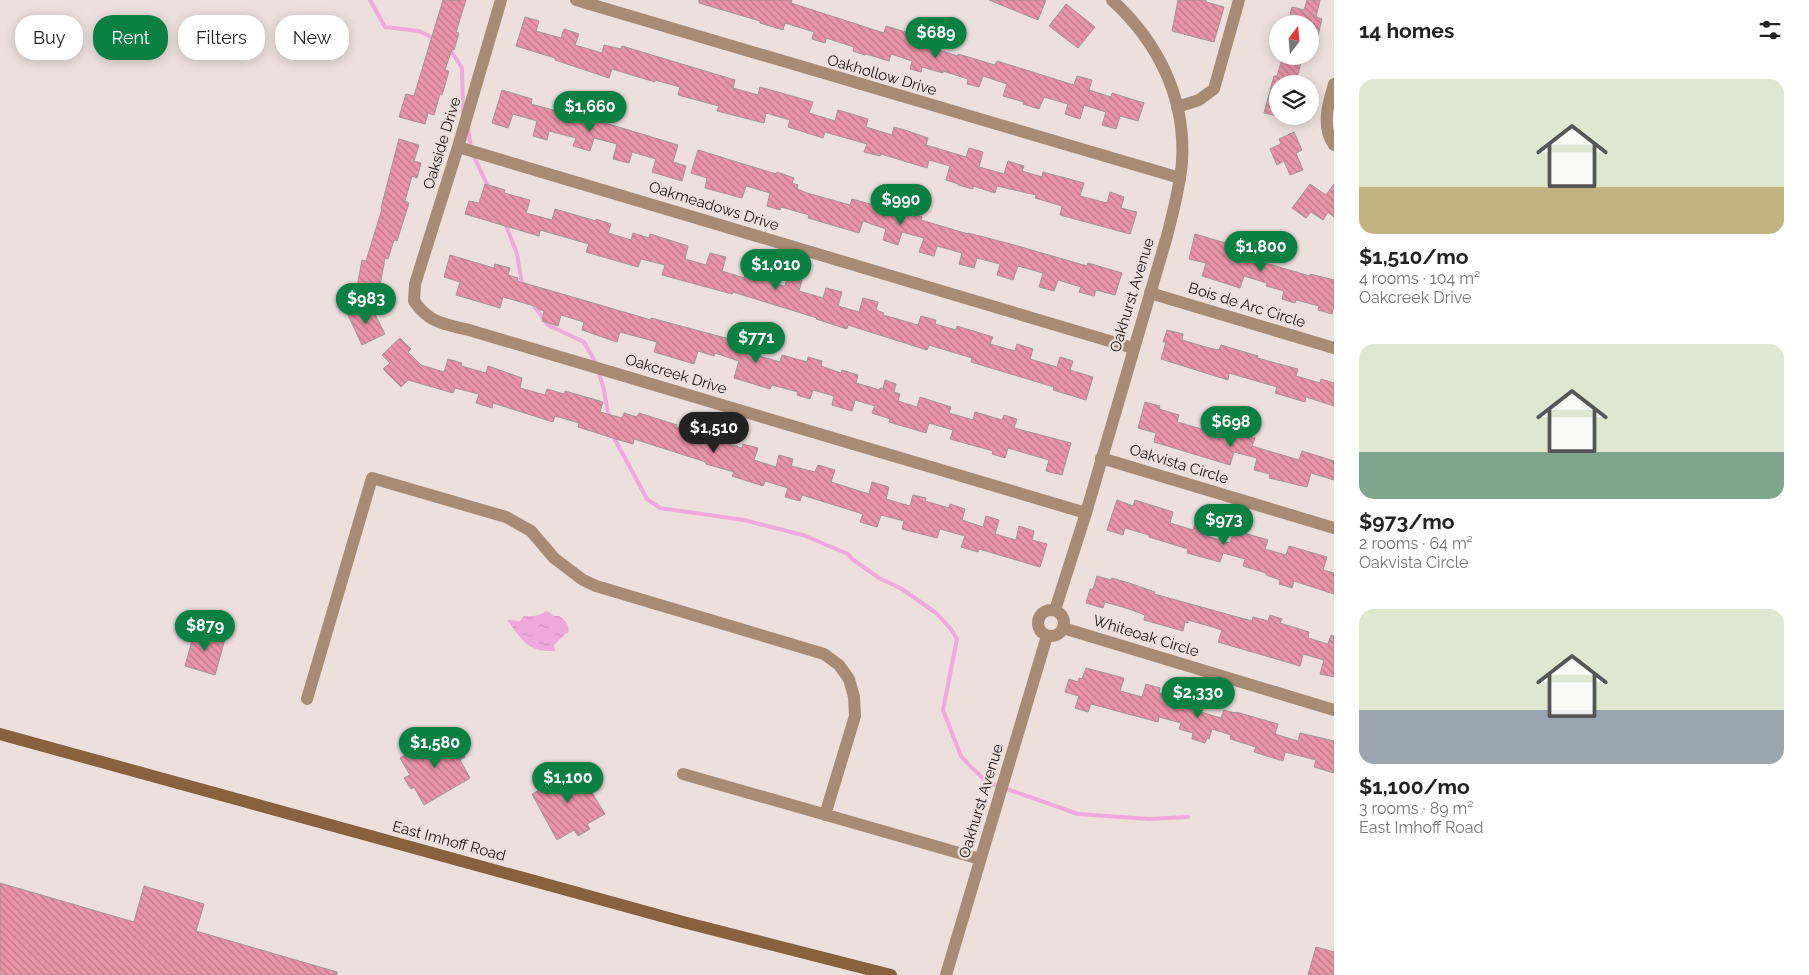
<!DOCTYPE html>
<meta charset="utf-8">
<style>
body{margin:0;font-family:Raleway,sans-serif;background:#f6f6f6;color:#222;height:100vh;display:flex;flex-direction:column;font-size:19px;white-space:nowrap}
*{box-sizing:border-box;margin:0}
p{font-size:16px;color:#767676}
.icon{flex:none;width:28px;height:28px;fill:none;stroke:currentColor;stroke-width:2;stroke-linecap:round;stroke-linejoin:round}
.map{position:relative;flex:1;overflow:hidden}
.panel{display:flex;flex-direction:column;background:#fff;width:475px}
.panel>*{flex:none}
.banner{position:absolute;left:15px;top:15px;width:475px;height:45px;display:flex;gap:10px}
.needle{width:32px;rotate:16deg}
.fabs{position:absolute;left:1269px;top:15px;display:grid;gap:10px}
.fabs a{display:grid;place-items:center;width:50px;height:50px;border-radius:50%;background:#fff;box-shadow:0 2px 12px #0003;font-size:25px}
.price{position:absolute;translate:-50% -42px;padding:0 11px;border-radius:18px;background:#0b8043;color:#fff;font-size:16px;line-height:32px;filter:drop-shadow(0 1px 2px #0008)}
.price::after{content:'';position:absolute;left:50%;top:30px;width:15px;height:11px;margin-left:-8px;background:inherit;clip-path:polygon(0 0,100% 0,50% 100%)}
.price.current{background:#222;color:#fff}
ul{padding:0;list-style:none}
li{display:grid;align-content:center;gap:10px;height:265px;padding:0 25px}
li span{display:grid;place-items:center;height:155px;border-radius:15px;color:#555}
li>.icon{margin-inline-start:auto}
span .icon{width:90px;height:90px;fill:#fffc;stroke-width:1}
li b{font-size:21px}
h2{display:flex;justify-content:space-between;align-items:center;height:60px;padding:0 25px;font-size:21px}
.chip{padding:0 18px;border-radius:20px;background:#fff;box-shadow:0 2px 12px #0003;font-size:18px;line-height:45px}
.chip.current{background:#0b8043;color:#fff}
main{display:flex;flex:1;min-height:0}
.map>svg:first-child{display:block}
</style>
<main>
<div class="map">
<svg width="1334" height="975" viewBox="0 0 1334 975">
<defs>
<pattern id="water-ripples" width="26" height="14" patternUnits="userSpaceOnUse" patternTransform="scale(1.25)"><rect width="26" height="14" fill="#f0a9dc"/><path d="M2 4q2-2 4 0t4 0M15 11q2-2 4 0t4 0" fill="none" stroke="#cd91bc"/></pattern>
<pattern id="building-back-hatch" width="6" height="6" patternUnits="userSpaceOnUse" patternTransform="scale(1.25)"><rect width="6" height="6" fill="#ea94a7"/><path d="M-1 5l2 2M0 0l6 6M5-1l2 2" fill="none" stroke="#bd7887"/></pattern>
</defs>
<rect width="100%" height="100%" fill="#ecdfdc"/>
<path fill="url(#water-ripples)" d="M546,611l5,2 2,3h6c7,5 11,9 9,17l-3,1 -11,11 1,6c-29,1 -32,-11 -48,-31l13,1 4,-5c8,1 15,0 22,-5z"/>
<g fill="none" stroke-linecap="round" stroke-linejoin="round">
<path stroke="#f0a9dc" stroke-width="4" d="M370,0l15,27 34,4 16,8
M449,48l13,20 1,44
M468,128l3,20
M473,154l16,35
M505,223l12,31 5,31
M531,302l17,23 36,17 12,21
M598,370l6,20 5,29
M613,436l34,63 13,9 84,12 59,15 45,19 4,5 27,19 23,11 34,24 15,16 6,10 -14,71 18,46 9,10 17,16 91,32 71,5 39,-2"/>
</g>
<path fill="url(#building-back-hatch)" stroke="#a19597" d="M443,0h23l-10,32 3,1 -5,17 -2,-1 -7,21 4,1 -7,24 -2,-1 -6,21 -6,-2 -3,11 -26,-7 7,-23 8,2z
M699,0h93l-1,3 93,30 2,-7 23,7 -2,7 51,16v-2l37,11 2,-4 77,24 3,-9 15,4 -3,10 22,7 1,-4 32,10 -6,18 -18,-5 -4,13 -14,-4 4,-13 -22,-7 -4,14 -15,-5 3,-10 -24,-7 -5,12 -16,-5 1,-2 -21,-6 4,-12 -24,-8 -4,11 -12,-3 1,-5 -25,-8v2l-21,-6 -1,5 -11,-3 2,-8 -21,-7 -2,7 -23,-7 -1,1 -12,-4 1,-4 -28,-9 -1,5 -13,-4 2,-7 -29,-9 -2,7 -23,-7v-2l-61,-18z
M989,0h57l-8,20z
M1178,0h28v2l18,5 -10,35 -42,-11z
M1307,0h13l-4,17 6,2 -8,33h-4v-28h-11v-2l-10,-3 3,-12 12,3z
M1066,4l29,23 -17,21 -29,-22z
M525,17l14,4 -3,10 25,7 3,-9 15,5 -4,11 27,8 2,-8 17,4 1,-3 113,34 -2,8 25,7 2,-8 53,15 -4,11 26,8 3,-11 30,9 -2,8 26,8 2,-8 14,4 20,7 -2,7 40,12 3,-9 14,4 -4,15 25,7 4,-13 16,5 -2,5 20,6 1,-5 41,11 -4,13 27,7 3,-11 14,5 -3,11 16,4 -7,22 -70,-19 2,-9 -27,-8 1,-3 -39,-9 -2,7 -22,-7v3l-15,-4v-1l-12,-4 4,-14 -21,-6 -2,8 -46,-14 -1,2 -16,-4 3,-8 -42,-12 -2,6 -35,-11 2,-7 -24,-7 -2,10 -47,-12 2,-5 -41,-11 2,-8 -25,-7v2l-43,-13 -3,9 -54,-18v-2l-39,-12z
M1283,56h20l-8,28h-17v32l-14,-3 10,-37h3z
M502,90l30,9 -1,5 51,14v-2l96,29 -5,17 13,4 -4,15 -30,-9 4,-13 -24,-7 -3,11 -16,-4 4,-15 -23,-6 -4,13 -17,-5 3,-8 -27,-7 -2,9 -14,-4 4,-15 -24,-7 -5,14 -16,-5z
M1294,132l8,18 -6,3 7,17 -13,5 -6,-14 -7,4 -7,-16 11,-5 -2,-5z
M399,139l20,6 -5,16 7,2 -4,15 -5,-2 -7,25 4,2 -12,38 -3,-1 -6,19 -3,-1 -7,39 -22,-4 6,-33 4,1 16,-52 -1,-1z
M698,150l78,24 1,-2 17,6 -2,5 6,2 -1,4 10,4 43,12 2,-6 40,11v-2l30,9 -1,3 47,14v-1l39,10 80,23 1,-3 34,10 -7,22 -19,-5 -2,6 -15,-4 2,-5 -23,-7 -4,11 -15,-4 4,-14 -25,-7 -5,14 -16,-5 3,-11 -23,-6 -3,10 -15,-4 3,-11 -25,-7 -3,10 -15,-4 5,-14 -22,-6 -4,13 -15,-5 3,-11 -23,-8 -4,12 -51,-15 1,-3 -28,-8 -1,3 -13,-4 3,-13 -24,-7 -4,12 -37,-10 2,-10 -16,-5z
M485,184l20,6 -1,3 26,7 -4,13 26,7 3,-11 41,12v-2l15,5 -3,9 23,7 2,-7 16,5 1,-4 38,12 -3,13 21,6 4,-12 16,4 -4,14 22,7 4,-15 15,5 -3,11 25,7 3,-10 14,4 -3,11 24,7 3,-10 16,4 -4,14 21,6 4,-14 15,4 -2,8 8,3 -1,2 35,10 3,-9 15,4 -1,4 21,6 1,-4 36,11 -3,7 25,7 2,-7 16,5 -3,10 27,8 3,-10 13,4 -3,9 23,7 -7,23 -33,-10 1,-3 -83,-25 1,-4 -43,-13 -2,5 -79,-25 -1,4 -31,-10 1,-1 -84,-26 -1,2 -70,-19 3,-10 -24,-6 -3,8 -52,-15 3,-8 -49,-14 -1,6 -74,-22 4,-13 10,2z
M1310,184l16,11 8,-11v33l-6,-5 -5,8 -12,-8 -5,6 -14,-10z
M1195,234l34,10 -1,3 38,11 -1,5 45,13v-2l24,6v25l-2,9 -14,-4 1,-4 -23,-6 -1,3 -13,-4 2,-8 -18,-5 1,-3 -23,-7 -4,12 -38,-12 4,-13 -17,-4z
M450,255l44,13 1,-4 15,4 -2,7 10,3 -1,3 59,17 75,22v-2l108,29 -3,8 24,7 2,-7 25,7 1,-5 14,4 -1,5 20,7 1,-3 16,5 -2,8 24,7v-2l3,1 2,-9 11,4 -2,8 6,2 -2,7 19,6 3,-10 31,10 -2,6 24,7 2,-8 27,8 2,-5 13,4 -3,9 57,15 -9,32 -16,-4 3,-11 -41,-12 -3,10 -13,-4 1,-3 -43,-12 3,-9 -24,-7 -3,10 -37,-11 1,-3 -18,-6 3,-7 -20,-6 -3,11 -20,-6 2,-9 -21,-6 -3,9 -13,-4 1,-3 -26,-7 -2,4 -36,-11 5,-17 -24,-8 -1,3 -16,-5 -4,13 -40,-12 3,-10 -37,-10 -3,10 -35,-12 2,-8 -23,-7 -3,11 -16,-5 2,-10 -6,-2v-2l-35,-10 -3,11 -44,-13 4,-13 -16,-5z
M370,305l15,29 -23,11 -14,-30z
M1167,330l16,4 -1,6 27,8 10,2 2,-5 37,11 -1,2 41,11 -2,7 24,7 1,-4 13,4v23l-28,-9 -1,5 -30,-9 2,-6 -48,-14 -1,7 -67,-21 5,-17h-3z
M400,338l11,11 -3,3 13,13 23,7 4,-13 14,4 -1,3 25,7 2,-7 34,12 -2,10 25,7 2,-6 17,5 1,-3 38,11 -3,10 22,6 2,-5 13,4 2,-4 38,12 -1,2 26,8 1,-3 16,5 -1,4 24,7 1,-4 15,4 -4,12 22,7 3,-12 14,4 -2,7 24,6 3,-7 17,5 -4,12 38,12 3,-12 17,5 -3,12 24,7 3,-11 13,3 -1,3 24,7 1,-4 15,5 -3,11 21,7 3,-11 13,4 -4,14 21,6 3,-14 15,5 -2,9 15,4 -7,23 -61,-18 -1,3 -17,-5 4,-11 -25,-7 -3,9 -35,-9 2,-8 -23,-6 -4,12 -17,-5 3,-8 -16,-5 -45,-14 -2,6 -15,-4 3,-9 -23,-7 -2,5 -31,-10 2,-4 -28,-8v-2l-72,-23 -1,5 -17,-5 -38,-12 1,-4 -24,-7 -2,6 -60,-19 -1,5 -16,-5 3,-9 -24,-6 -2,5 -45,-13 -7,7 -18,-18 7,-6 -8,-8z
M1145,402l15,4 -1,3 20,6 -2,7 46,13 1,-6 31,9 -3,8 47,14 3,-9 32,10v19l-23,-7 -4,14 -38,-9 1,-4 -16,-4 3,-12 -23,-6 -4,13 -76,-23 2,-9 -18,-5z
M1117,500l16,6 2,-6 38,12 -3,11 23,7 3,-10 16,5 -3,12 21,6 4,-13 34,10 -3,9 21,6 3,-9 38,11 -4,13 11,3v21l-40,-13 -2,7 -13,-4 1,-4 -14,-5v-2l-23,-7 2,-7 -22,-6 -3,9 -33,-9 1,-4 -39,-12v-2l-24,-7 -2,7 -16,-5z
M1097,576l14,4 1,-2 17,5 26,9 -1,2 98,27 1,-4 15,4 2,-6 12,4 -2,4 29,9 -1,6 20,6 3,-9 3,1v41l-14,-3 4,-14 -21,-6 -3,12 -82,-24 4,-12 -13,-4 -21,-6v3l-3,-1 -2,9 -39,-11 1,-5 -16,-6 -24,-7 -2,6 -17,-5 4,-14h3z
M195,630l30,9 -10,36 -30,-9z
M1086,668l38,10 -4,13 22,6 4,-13 14,4 -1,5 29,8 1,-4 15,5 -3,10 20,6 3,-8 11,3 1,-1 42,12 -3,10 23,7 2,-8 34,8v32l-20,-6 2,-7 -31,-8 -2,9 -29,-9 2,-5 -26,-8 1,-4 -19,-6 -3,10 -2,-1 -2,5 -13,-4 1,-6 -14,-4 2,-6 -22,-6 -1,5 -67,-18 -3,8 -13,-4 4,-12 -14,-4 4,-13 9,3 1,-4 3,1z
M444,733l10,17 5,-3 6,10 -5,3 10,18 -46,27 -10,-18 -3,2 -7,-11 6,-3 -10,-17z
M577,768l28,46 -18,10 3,5 -12,7 -4,-6 -17,10 -25,-46 17,-9 -2,-5 10,-6 2,4z
M0,883l134,39 10,-36 60,18 -8,27 141,41v3h-337z
M1316,947l18,5v23h-26z"/>
<g fill="none" stroke-linecap="round" stroke-linejoin="round">
<path stroke="#a78b74" stroke-width="12" d="M501,0l-43,147 -43,137 -1,17c15,22 30,23 55,29l617,183
M576,0l604,178
M1334,84c-6,20 -13,43 0,61
M1177,107l22,-7 15,-11 25,-89
M458,147l675,201
M1150,293l184,55
M1101,458l233,70
M1063,628l271,82
M307,699l65,-221 134,39 25,14 23,27 29,22 13,6 228,68 15,11 10,14 5,18 1,19 -30,99
M683,774l297,85"/>
<path stroke="#a78b74" stroke-width="12" d="M1038 623a13 13 0 1 1 26 0a13 13 0 1 1-26 0Z
M1055,610l31,-97 81,-277c6,-24 13,-49 15,-74 4,-64 -24,-120 -70,-162
M946,975l101,-339"/>
<path stroke="#88613e" stroke-width="12" d="M0,734l683,188 208,53"/>
</g>
<g text-anchor="middle" dominant-baseline="central" stroke-width="4.5" stroke-linejoin="round" paint-order="stroke">
<g font-size="15" fill="#1b1615" stroke="#ecdfdc">
<text transform="translate(882 75) rotate(16)">Oakhollow Drive</text>
<text transform="translate(442 143) rotate(-73)">Oakside Drive</text>
<text transform="translate(714 206) rotate(17)">Oakmeadows Drive</text>
<text transform="translate(1132 295) rotate(-73)">Oakhurst Avenue</text>
<text transform="translate(1247 305) rotate(17)">Bois de Arc Circle</text>
<text transform="translate(676 374) rotate(17)">Oakcreek Drive</text>
<text transform="translate(1179 464) rotate(17)">Oakvista Circle</text>
<text transform="translate(1146 636) rotate(17)">Whiteoak Circle</text>
<text transform="translate(981 801) rotate(-73)">Oakhurst Avenue</text>
<text transform="translate(449 841) rotate(15)">East Imhoff Road</text>
</g>
</g>
</svg>
<div class="fabs">
<a><svg class="needle" viewBox="-14 -14 28 28"><path d="M0-13l5 13h-10z" fill="#e53935"/><path d="M0 13l5-13h-10z" fill="#767676"/></svg></a>
<a><svg class="icon" aria-label="layers" viewBox="0 0 24 24"><path d="M12 4l9 5-9 5-9-5zM3 14l9 5 9-5"/></svg></a>
</div>
<b class="price" style="left:936px;top:59px">$689</b>
<b class="price" style="left:590px;top:133px">$1,660</b>
<b class="price" style="left:901px;top:226px">$990</b>
<b class="price" style="left:1261px;top:273px">$1,800</b>
<b class="price" style="left:776px;top:291px">$1,010</b>
<b class="price" style="left:366px;top:325px">$983</b>
<b class="price" style="left:756px;top:364px">$771</b>
<b class="price" style="left:1231px;top:448px">$698</b>
<b class="price current" style="left:714px;top:454px">$1,510</b>
<b class="price" style="left:1224px;top:546px">$973</b>
<b class="price" style="left:205px;top:652px">$879</b>
<b class="price" style="left:1198px;top:719px">$2,330</b>
<b class="price" style="left:435px;top:769px">$1,580</b>
<b class="price" style="left:568px;top:804px">$1,100</b>
<div class="banner">
<a class="chip">Buy</a>
<a class="chip current">Rent</a>
<a class="chip">Filters</a>
<a class="chip">New</a>
</div>
</div>
<section class="panel">
<h2>14 homes<svg class="icon" aria-label="filters" viewBox="0 0 24 24"><path d="M4 7h16M4 17h16"/><circle cx="9" cy="7" r="2"/><circle cx="15" cy="17" r="2"/></svg></h2>
<ul>
<li><span style="background:linear-gradient(#dfe7d0 70%,#c2b280 0)"><svg class="icon" aria-label="home" viewBox="0 0 24 24"><path d="M3 11l9-7 9 7M6 9v11h12V9"/></svg></span><div><b>$1,510/mo</b><p>4 rooms · 104 m²</p><p>Oakcreek Drive</p></div></li>
<li><span style="background:linear-gradient(#dfe7d0 70%,#7fa58c 0)"><svg class="icon" aria-label="home" viewBox="0 0 24 24"><path d="M3 11l9-7 9 7M6 9v11h12V9"/></svg></span><div><b>$973/mo</b><p>2 rooms · 64 m²</p><p>Oakvista Circle</p></div></li>
<li><span style="background:linear-gradient(#dfe7d0 65%,#9aa5b1 0)"><svg class="icon" aria-label="home" viewBox="0 0 24 24"><path d="M3 11l9-7 9 7M6 9v11h12V9"/></svg></span><div><b>$1,100/mo</b><p>3 rooms · 89 m²</p><p>East Imhoff Road</p></div></li>
</ul>
</section>
</main>
